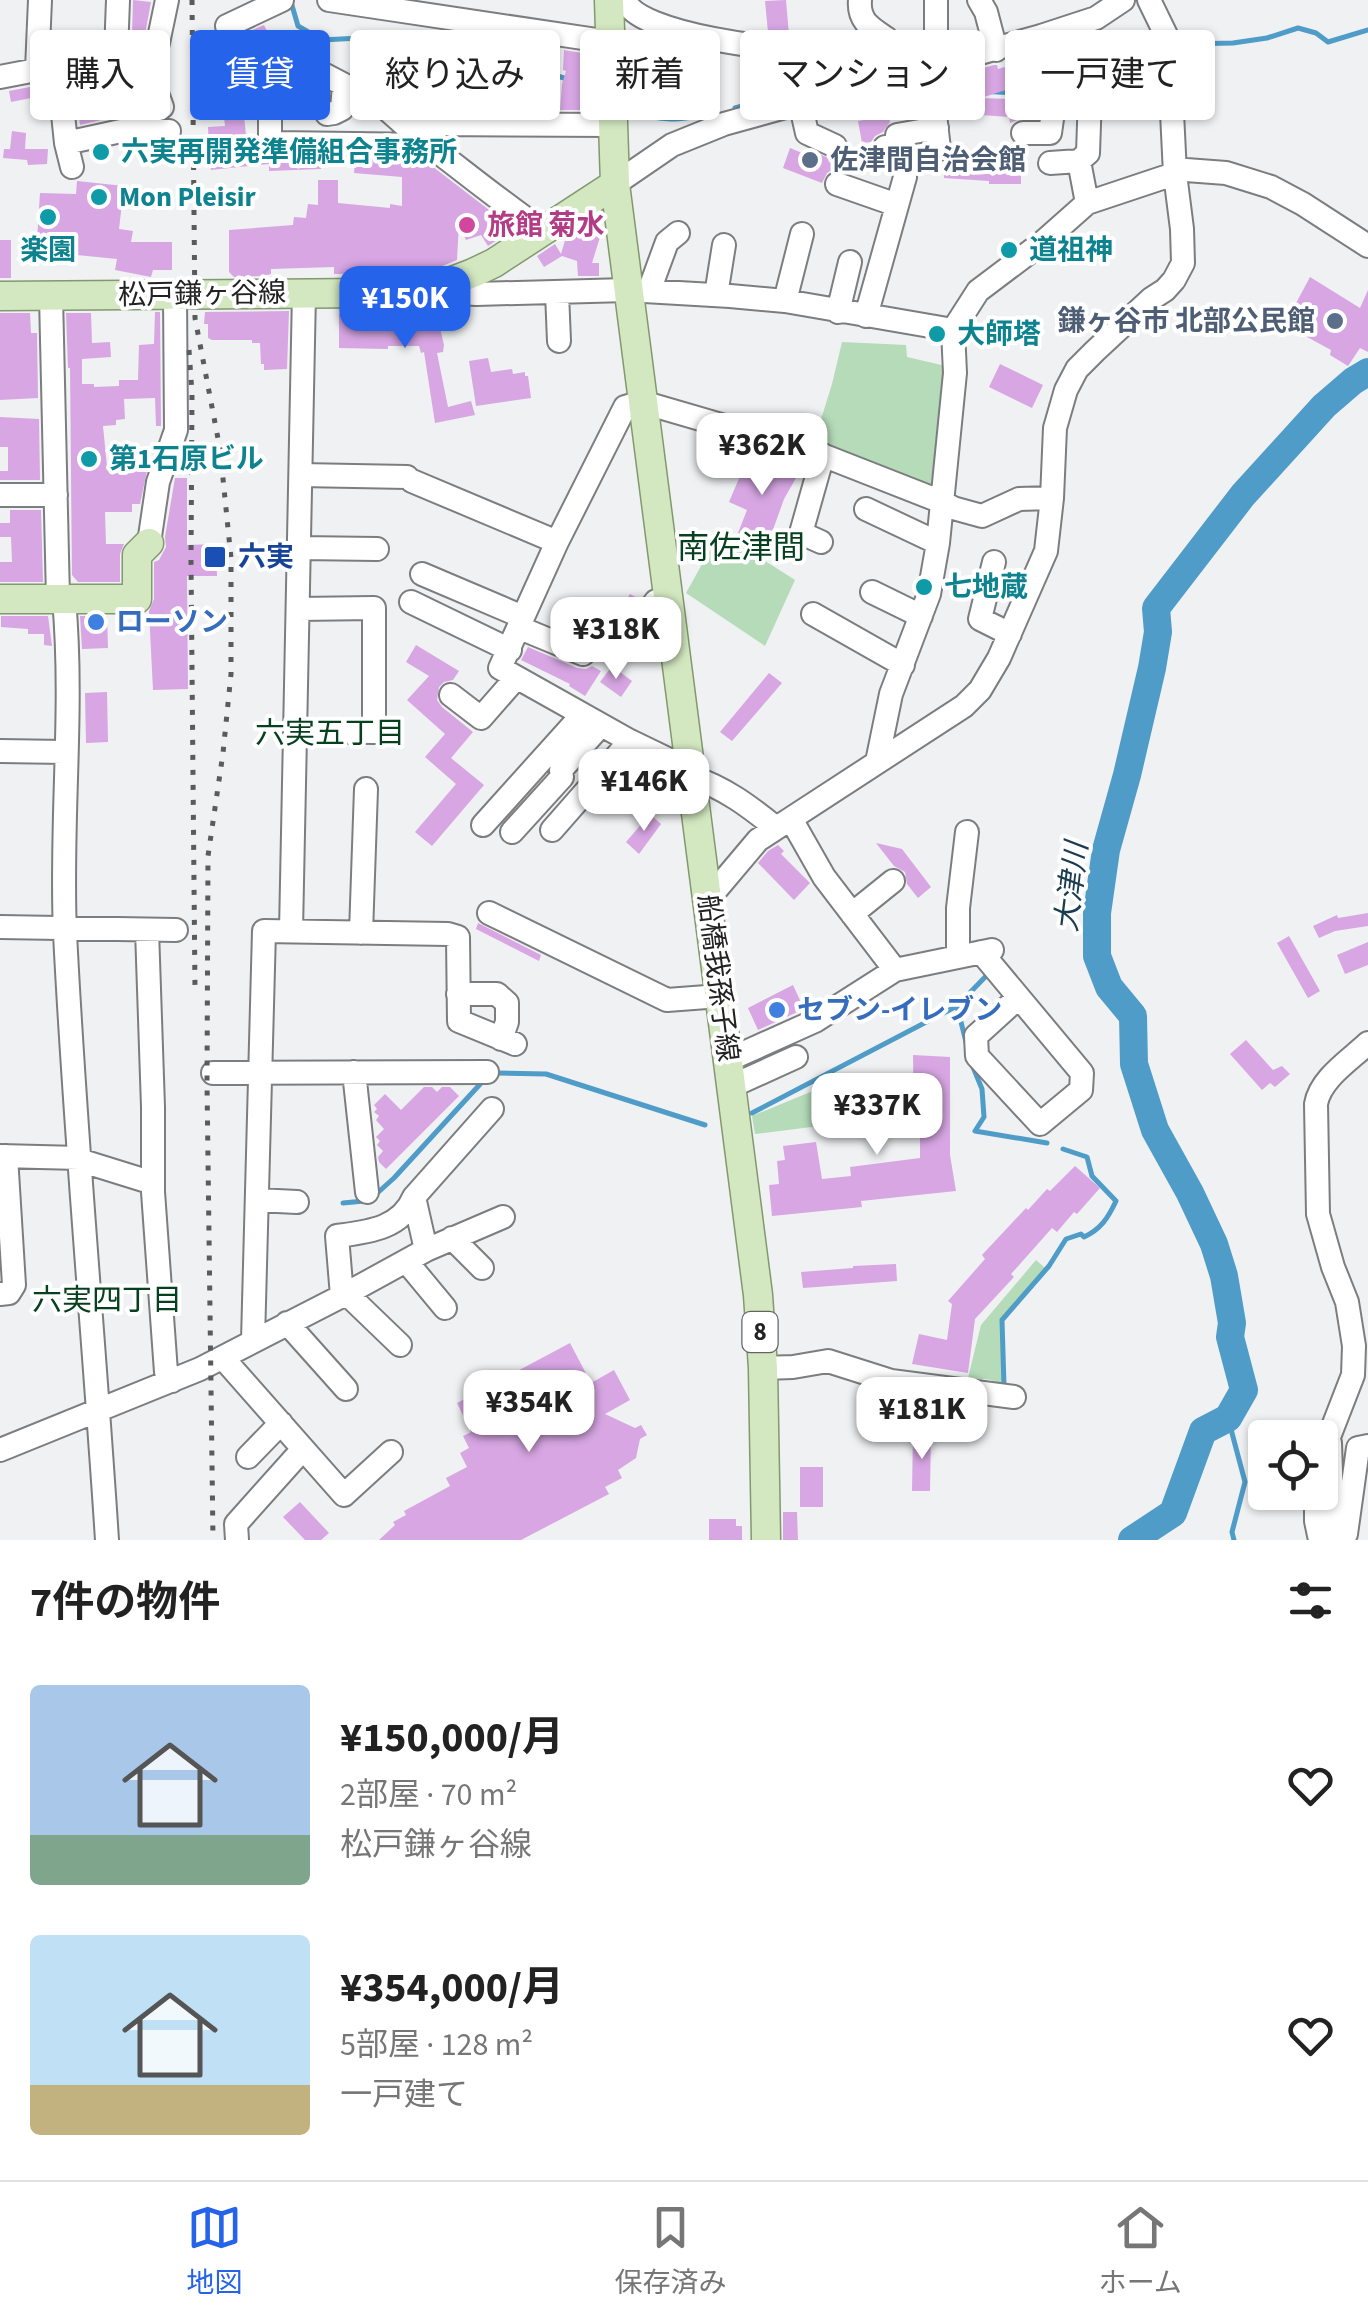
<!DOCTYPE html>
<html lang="ja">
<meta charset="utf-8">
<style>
body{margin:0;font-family:"Source Sans 3","Noto Sans JP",sans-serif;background:#f2f2f2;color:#222;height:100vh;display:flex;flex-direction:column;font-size:38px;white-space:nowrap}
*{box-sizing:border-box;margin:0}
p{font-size:32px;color:#767676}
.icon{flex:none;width:55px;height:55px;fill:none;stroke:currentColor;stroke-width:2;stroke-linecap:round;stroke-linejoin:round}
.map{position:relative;height:1540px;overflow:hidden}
.sheet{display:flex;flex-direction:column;background:#fff;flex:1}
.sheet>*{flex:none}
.banner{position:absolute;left:30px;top:30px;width:1310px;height:90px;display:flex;gap:20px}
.tools{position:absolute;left:1248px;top:1420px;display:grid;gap:20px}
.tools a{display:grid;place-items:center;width:90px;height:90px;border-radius:10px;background:#fff;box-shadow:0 2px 8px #0004;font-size:50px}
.price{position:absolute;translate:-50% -85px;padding:0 22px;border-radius:20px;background:#fff;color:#222;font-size:32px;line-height:65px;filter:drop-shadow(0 2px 5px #0008)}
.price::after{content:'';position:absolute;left:50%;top:60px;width:30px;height:22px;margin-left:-15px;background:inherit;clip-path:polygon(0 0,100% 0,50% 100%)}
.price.on{background:#2563eb;color:#fff}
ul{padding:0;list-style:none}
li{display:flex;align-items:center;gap:30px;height:250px;padding:0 30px}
li span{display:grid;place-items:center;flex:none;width:280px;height:200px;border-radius:10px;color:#555}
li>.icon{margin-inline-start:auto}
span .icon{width:120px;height:120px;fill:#fffc;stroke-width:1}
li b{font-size:42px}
h2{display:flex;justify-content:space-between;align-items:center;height:120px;padding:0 30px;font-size:42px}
.pill{padding:0 35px;border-radius:10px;background:#fff;box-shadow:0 2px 8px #0004;font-size:35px;line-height:90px}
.pill.on{background:#2563eb;color:#fff}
.tab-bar{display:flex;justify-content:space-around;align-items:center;height:140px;border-top:2px solid #e0e0e0;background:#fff;font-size:28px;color:#767676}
.tab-bar a{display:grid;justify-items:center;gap:5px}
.tab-bar .on{color:#2563eb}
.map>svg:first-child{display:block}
</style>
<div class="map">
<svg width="1368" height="1540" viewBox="0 0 1368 1540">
<rect width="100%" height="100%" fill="#eff1f2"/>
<path fill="#b5dbb9" d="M842,342l64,3 1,12 43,10 -10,124 -127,-46 19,-61z
M720,532l75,48 -30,66 -79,-53z
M849,1076l2,46 -96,12 -3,-18z
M1036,1260l9,8 -44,53 1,65c-12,-9 -21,-8 -35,-4l14,-57z"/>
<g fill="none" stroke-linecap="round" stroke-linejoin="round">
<path stroke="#4f9cc8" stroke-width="5" d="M291,2l7,24 24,14 76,-4 65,20 39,2 68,22
M1186,44l47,-1 34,-5 31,-10 18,5 12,9 40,-12
M585,84l12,4
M1061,84l46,-16 48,-24
M940,98l41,-7 51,3 17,-6
M629,99l-2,11c36,13 52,10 89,3
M735,108l67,-18
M824,109l30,4 71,-12
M957,1006l9,36
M973,1067l9,22 2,28 -9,14 72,12
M496,1073l50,1 159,51
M752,1113l205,-107 32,-33
M374,1196l20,-18 89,-97
M343,1203l21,-2
M1004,1386l-2,-66 47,-54 17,-27 15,-5 3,3c17,-8 24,-19 32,-36l-24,-25 -5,-19 -24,-8
M1228,1418l17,64 -13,50 2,8"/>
<path stroke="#4f9cc8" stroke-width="28" d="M1132,1540l41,-27 30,-82 25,-13 16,-28 -14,-53 2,-14 -8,-47 -10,-32 -24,-51 -35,-63 -21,-66 -1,-48 -24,-29 -12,-31v-43l9,-63 21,-75 25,-107 6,-36 -2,-24 87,-113 81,-89 29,-25 15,-9"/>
</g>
<path fill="#d7a6e3" d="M133,0l18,2 -6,32 -13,2z
M786,0l3,35 -21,-3 -3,-31z
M264,25l5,10 -9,10 -5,12v32l-28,-3v-45z
M564,50l24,4 -1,34h3v4h4l1,18h-35l2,-26 4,-13 -3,-1z
M628,59l77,13 -5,40 -39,1 -30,-6 2,-11 -3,-1z
M1032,59l5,21 -56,18 59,2 -3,18h-15l-12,5 -1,-6 -28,-2v-31l-12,4 -4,-15 29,-8h3l1,4z
M491,60l45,14 -7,22 -44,-14z
M124,68l4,16h9l13,32h-32l-38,9 -5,-41 23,-1 -1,-3 6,-1 -1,-6z
M45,84l1,11 -35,7 -2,-11z
M244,115l3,31 12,1 8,7 9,4 45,1v10l-52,2v-7l-58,6 -4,-21h2l-1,-22 17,-1 -1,-9z
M889,116l1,6 -7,10 -8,4 -4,6 -9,1 -4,-22z
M12,131l14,2 -1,16h23l-1,15 -19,1 -1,-5 -24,-2 1,-9h6z
M790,148l17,7 2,-5 27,11 -4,9 -5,3 -5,10 -39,-15z
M953,153l28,2v9h40v20h-32v-3l-45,-3 1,-16z
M355,159l69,1 90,69 -26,17 -7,-11 -15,5 -7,-17 -2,37 -17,7 -11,-1 -1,5 -6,3h-88v-7l-63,2v5l-8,2 -29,1 -5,-5v-42l64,-5 1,-8 12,1 2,-14 10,1v-25h20v23l52,5v-4l12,2v-29l-48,-4z
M77,181l47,5 -5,43 14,2 -2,11h41v28h-19l-2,7 -36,-7 2,-11 -50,-5 2,-13 -32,-1 3,-47 36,1z
M581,227l12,3 -1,4 8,3 -8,26h7v13h-21l-1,-15 -15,-5 -18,11 -7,-11 18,-12 6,10 5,-17z
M0,240h11v38h-11z
M1310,277l50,31 8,-18v62l-8,-4 -12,18 -18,-11 1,-5 -44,-24 3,-4 -3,-2z
M289,311l-2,58 -23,1v-6h-3l-1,-21h-8v-3h-40l-4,-2v-14h-4l1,-12z
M155,312h5l1,114h-5l-1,-28 -31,1 1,20 -9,1v5l-13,1 4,41 41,-1 -8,38h-8v8h-27l1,32h18l-4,10v28h-42l-6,-7 -2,-207h-2l-2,-55h25l1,30 18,-1 1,15 -29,2v25h12v3l25,-1v-6h19l1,-35 15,-1z
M386,312l1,7h3v7l27,-1 -1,-7 21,-3 7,30 -1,7 -6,1 11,54 23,-6 4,14 -40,8 -11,-71 -3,1 -2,-7h-31v3l-49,-1v-34z
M0,313h30l1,20h6l1,65 -38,2z
M488,358l3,14 21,-3 1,5 12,-2v4h3l3,22 -55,8 -7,-45z
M1000,364l43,21 -11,23 -43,-21z
M0,417l39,2 1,61h-40v-9h8v-24h-8z
M777,461l23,10 -16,28 -14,39 -4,-2 -3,7 -25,-10 9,-23 -18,-8 17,-40 26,11z
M175,478h12v67l29,-1 1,32h-30l1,113 -35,1 -4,-79 5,-12v-37l5,-2 7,-13 -1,-10z
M10,510h31l2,72h-43v-20h12l-1,-25h-11v-14h10z
M630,594l9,5 -26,34 -12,-9 11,-15 5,4z
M1,616h47l4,30 -8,-1v-11h-16v-5l-27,-2z
M80,616h27l1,32 -26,1z
M416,645l43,26 -6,9 -9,2 -5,5 -2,13 5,7 31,25 -22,26 33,27 -52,61 -17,-14 41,-48 -31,-27 20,-23 -38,-34 22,-24 -23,-14z
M528,647l49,21 9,1 6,-3 9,5 -16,25 -16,-10 1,-2 -49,-24z
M612,666l20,15 -11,16 -21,-15z
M769,673l13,10 -50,58 -12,-9z
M107,692l1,50 -22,1 -1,-50z
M641,775l15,12 -13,16 -15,-12z
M650,814l11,10 -22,30 -13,-12z
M876,843l26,6 29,38 -13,11 -11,-14 -2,-12 -11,-6z
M778,845l6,6 -3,3 29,29 -16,17 -36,-37 10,-12z
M1368,913v13l-33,5 -16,7 -6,-12 24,-11 1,3z
M478,923l63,32 -2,6 -63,-32z
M1289,936l31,55 -12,7 -31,-55z
M1368,942v23l-23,9 -8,-19z
M793,985l11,24 -46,21 -10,-22z
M1246,1040l27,30 9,-4 8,8 -15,13 -5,-4 -8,7 -32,-36z
M913,1055l37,2v98l6,36 -95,10 1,6 -90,9 -3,-31 10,-1 -2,-23 8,-1 -2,-14 33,-4 6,37 29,-3 -1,-9 70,-9v-25l-6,-3z
M424,1087h8l5,5 5,-5h8l9,9 -73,73 -7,-7 -1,-5 5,-6 -6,-6 3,-4 -4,-4 8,-8 -8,-9 3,-4 -5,-4 3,-3 -3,-4 11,-11 16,16z
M1075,1166l25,22 -23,26 -3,-2 -17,20 -5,-4 -41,46 3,3 -39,42 -7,54 -56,-9 7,-30 28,6 5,-36 -4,-3 37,-42 -3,-4 44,-47 2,2 19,-21 3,2z
M896,1264l1,17 -94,7 -2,-16 52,-4v-2z
M570,1343l21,40 23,-13 16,30 -25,14 30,14 6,-3 6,10 -7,4 -4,19 -18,12 4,8 -17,9 4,7 -88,46h-142l16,-15 -2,-3 13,-7 -2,-4 46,-25 -4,-8 21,-11 -7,-14 9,-5 -6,-12 8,-4 -14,-29z
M913,1433h18l-1,58h-18z
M800,1467h23v40h-23z
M300,1502l29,31 -8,7h-16l-22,-23z
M783,1512h14l1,28h-15z
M709,1519h27v7h6v14h-33z"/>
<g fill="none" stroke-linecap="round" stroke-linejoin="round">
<defs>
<path id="minor" d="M329,0l281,42
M625,0c12,36 160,51 196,52 15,1 31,1 46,0 8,-1 16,-3 23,-3 20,1 42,5 62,8
M860,0c-2,21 11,28 26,38l2,11
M936,0v44l4,11
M979,0l7,12 10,38
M227,26l55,-26
M151,48l7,-5 9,-43
M116,53l2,-53
M58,66l8,77 6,24
M37,70l3,-70
M920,70l12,18 7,61
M0,77l151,-29 3,37 8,22
M800,102l7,31 28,13
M381,104l15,-29 10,-8 8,3
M327,114l7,-1 8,-4 2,-24
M429,124l16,-44 16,2
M407,127l22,-3 184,1
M1023,133h27l6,-42 -15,-55
M66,143l55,-12h48
M429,145l-153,-2 -6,-6v-79l3,-5h10l98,51 44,39 4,2c38,29 75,59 114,86
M885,147l13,-2 -1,-10 40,-7
M1050,163l29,-2
M615,184l57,-39 52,-21 317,-88 55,-18 27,-18
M837,184l60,21
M1087,203l-8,-42 9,-8 2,-58
M430,291l46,3 151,-4 103,6 55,5 168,29 25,-39 65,-49 44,-39 99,-33 40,3 45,14 32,17 65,42
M649,291l18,-49 11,-9
M557,293l2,48
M716,295l8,-50
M51,296l7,303
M785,301l17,-67
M838,312l12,-50
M866,316l39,-139
M301,475l106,2
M412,481l145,61
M0,495h56
M866,509l72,34
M821,542l-20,-9 22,-78
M149,543l9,-61 18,-52 -1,-136
M300,548l77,1
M994,562l-14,57 30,15
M422,574l101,43
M872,592l49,24
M64,599c10,112 -4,223 1,334 10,203 29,405 42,607
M411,602l99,48
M813,614l90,51
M520,628l63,26
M618,651l38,-50 11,-2
M451,695l30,23 35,-40
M295,731l79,1v-124l-76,1
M0,751l65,1
M877,762l14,-68 38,-100 9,-51 17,-170 -2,-43
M690,770l-60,-29 -130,-73 57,-126 68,-135 17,-5 175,51 125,49 11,6 29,8 37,-17 33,-1
M691,777c33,10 59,30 85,51
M791,819l33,58 71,93
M483,825l99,-110
M552,830l78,-89
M512,832l50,-55 -1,-7 40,-45
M706,893l9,-2 43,-51 206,-134 16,-16 19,-32 47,-107 6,-53 3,-70 11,-38 11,-21 18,-18 56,-52 14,-9 9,-10 9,-17 -1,-34 -7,-55 -6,-123 -2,-14 -18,-37
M489,913l178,87 53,-4
M852,914l41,-33
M0,927l176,3
M147,930l6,177v85l13,180 6,9
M291,931l13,-638
M361,933l5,-144
M981,952l101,121 -1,17 -41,34 -63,-68 -1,-20 42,-38
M958,956v-48l9,-76
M458,994h39l10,9v19l-6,17
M728,1060l87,-39 80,-51 97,-20
M354,1072l13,120
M213,1073l274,-1
M732,1086l64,-29
M0,1156l79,2
M79,1160l74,23
M414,1197l12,53
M257,1200l40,2
M452,1238l30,30
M406,1261l39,47
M0,1294l9,-1 5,-8 -8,-129
M347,1294l53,51
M342,1296l-5,-60c30,-4 64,-7 77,-39l78,-88
M287,1323l59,66
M253,1340l11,-409 184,3 10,3 1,84 56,23
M223,1358l121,137 47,-43
M763,1368l30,-1 35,-6 63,20 123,16
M1330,1443l2,60 7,37
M0,1450l200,-81 142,-73 84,-46 77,-33
M248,1457l33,-34
M1320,1460l33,-85 1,-29 -7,-44 -14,-35 -15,-53 -2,-110c4,-25 34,-44 52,-61
M1316,1492v29l4,19
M1346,1534l12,-86 10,-2
M237,1540l-1,-16 67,-75"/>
<path id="major" d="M609,0l6,184 143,1111 5,73 3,172
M0,296l369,-3 57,-2 47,-18 21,-10 121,-79
M0,599h137v-44l12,-12"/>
</defs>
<use href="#minor" stroke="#7c7d7f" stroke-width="26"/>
<use href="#major" stroke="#82986f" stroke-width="31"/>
<use href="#minor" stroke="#fff" stroke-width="22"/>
<use href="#major" stroke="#d3e8c1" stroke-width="28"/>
<path stroke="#5a5b5c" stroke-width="5" stroke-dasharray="5 10" stroke-linecap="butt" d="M192,0l3,318 25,131 11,109v116l-8,79 -15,103 -1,227 6,457
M189,350l3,43 -1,168 4,429"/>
</g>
<g fill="#0f9aa8" stroke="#fff" stroke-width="4">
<circle cx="101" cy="152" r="10"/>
<circle cx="99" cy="197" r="10"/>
<circle cx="48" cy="217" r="10"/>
<circle cx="1009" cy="250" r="10"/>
<circle cx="937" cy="334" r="10"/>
<circle cx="89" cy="459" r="10"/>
<circle cx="924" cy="587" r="10"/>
</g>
<g fill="#5c6f8a" stroke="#fff" stroke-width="4">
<circle cx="810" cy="160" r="10"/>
<circle cx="1335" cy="321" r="10"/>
</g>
<circle fill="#d1479c" stroke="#fff" stroke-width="4" cx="467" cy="225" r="10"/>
<rect fill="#1a4fb4" stroke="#fff" stroke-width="4" x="203" y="545" width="24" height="24" rx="5"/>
<g fill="#3f7fe0" stroke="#fff" stroke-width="4">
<circle cx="96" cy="622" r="10"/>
<circle cx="777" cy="1010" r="10"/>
</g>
<g text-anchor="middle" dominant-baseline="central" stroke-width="8" stroke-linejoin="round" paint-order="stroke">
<rect fill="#fff" stroke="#646465" stroke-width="2.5" x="742.5" y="1312" width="35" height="40" rx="8"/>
<g font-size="25" font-weight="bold" fill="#222223">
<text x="760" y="1332">8</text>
</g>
<g font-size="28" font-weight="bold" fill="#0d838f" stroke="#fff" text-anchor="start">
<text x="121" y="152">六実再開発準備組合事務所</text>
<text x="119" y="197">Mon Pleisir</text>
<text x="48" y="250" text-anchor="middle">楽園</text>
<text x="1029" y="250">道祖神</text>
<text x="957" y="334">大師塔</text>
<text x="109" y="459">第1石原ビル</text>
<text x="944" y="587">七地蔵</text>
</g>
<g font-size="28" font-weight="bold" fill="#4e5e75" stroke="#fff" text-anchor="start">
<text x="830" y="160">佐津間自治会館</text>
<text x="1315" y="321" text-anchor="end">鎌ヶ谷市 北部公民館</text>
</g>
<g font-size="28" font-weight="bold" fill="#b23c85" stroke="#fff" text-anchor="start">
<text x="487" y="225">旅館 菊水</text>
</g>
<g font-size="28" fill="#222223" stroke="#fff">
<text transform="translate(202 294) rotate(-1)">松戸鎌ヶ谷線</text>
<text transform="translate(718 978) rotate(83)">船橋我孫子線</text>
</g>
<g font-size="28" font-weight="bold" fill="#164399" stroke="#fff" text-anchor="start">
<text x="238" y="557">六実</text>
</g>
<g font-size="28" font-weight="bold" fill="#366cbe" stroke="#fff" text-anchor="start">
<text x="116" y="622">ローソン</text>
<text x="797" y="1010">セブン-イレブン</text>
</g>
<g font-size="30" fill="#07401f" stroke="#fff">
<text x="330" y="733">六実五丁目</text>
<text x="107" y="1300">六実四丁目</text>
</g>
<g font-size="30" font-style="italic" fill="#1a3c50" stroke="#fff">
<text transform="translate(1072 887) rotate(-83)">大津川</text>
</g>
<g font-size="32" fill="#07401f" stroke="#fff">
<text x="741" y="548">南佐津間</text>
</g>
</g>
</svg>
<div class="tools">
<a><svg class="icon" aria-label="locate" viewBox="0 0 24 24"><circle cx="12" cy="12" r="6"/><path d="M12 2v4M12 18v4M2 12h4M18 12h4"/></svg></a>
</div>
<b class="price on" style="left:405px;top:351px">¥150K</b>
<b class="price" style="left:762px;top:498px">¥362K</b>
<b class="price" style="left:616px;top:682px">¥318K</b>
<b class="price" style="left:644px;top:834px">¥146K</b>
<b class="price" style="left:877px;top:1158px">¥337K</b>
<b class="price" style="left:529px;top:1455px">¥354K</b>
<b class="price" style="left:922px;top:1462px">¥181K</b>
<div class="banner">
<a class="pill">購入</a>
<a class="pill on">賃貸</a>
<a class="pill">絞り込み</a>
<a class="pill">新着</a>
<a class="pill">マンション</a>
<a class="pill">一戸建て</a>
</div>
</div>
<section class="sheet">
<h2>7件の物件<svg class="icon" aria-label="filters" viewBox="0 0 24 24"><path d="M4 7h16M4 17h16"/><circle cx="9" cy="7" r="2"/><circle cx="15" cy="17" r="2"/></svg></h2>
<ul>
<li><span style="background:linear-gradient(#a9c7e8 75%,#7fa58c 0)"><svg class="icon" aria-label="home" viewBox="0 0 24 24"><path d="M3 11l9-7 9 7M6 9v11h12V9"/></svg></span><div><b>¥150,000/月</b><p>2部屋 · 70 m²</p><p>松戸鎌ヶ谷線</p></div><svg class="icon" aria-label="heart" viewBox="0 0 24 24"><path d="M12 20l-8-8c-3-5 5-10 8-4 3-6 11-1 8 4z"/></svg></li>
<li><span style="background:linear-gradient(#bfe0f5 75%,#c2b280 0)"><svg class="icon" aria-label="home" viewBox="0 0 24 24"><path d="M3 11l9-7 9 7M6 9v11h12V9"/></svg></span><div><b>¥354,000/月</b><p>5部屋 · 128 m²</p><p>一戸建て</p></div><svg class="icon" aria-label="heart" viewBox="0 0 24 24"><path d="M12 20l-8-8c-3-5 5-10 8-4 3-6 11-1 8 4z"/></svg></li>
</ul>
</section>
<nav class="tab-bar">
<a class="on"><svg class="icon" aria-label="map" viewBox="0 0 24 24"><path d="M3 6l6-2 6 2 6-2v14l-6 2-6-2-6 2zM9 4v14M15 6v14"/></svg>地図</a>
<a><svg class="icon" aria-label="saved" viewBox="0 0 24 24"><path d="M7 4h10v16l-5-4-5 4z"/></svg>保存済み</a>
<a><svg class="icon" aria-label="home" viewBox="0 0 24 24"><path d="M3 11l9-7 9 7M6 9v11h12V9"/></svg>ホーム</a>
</nav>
